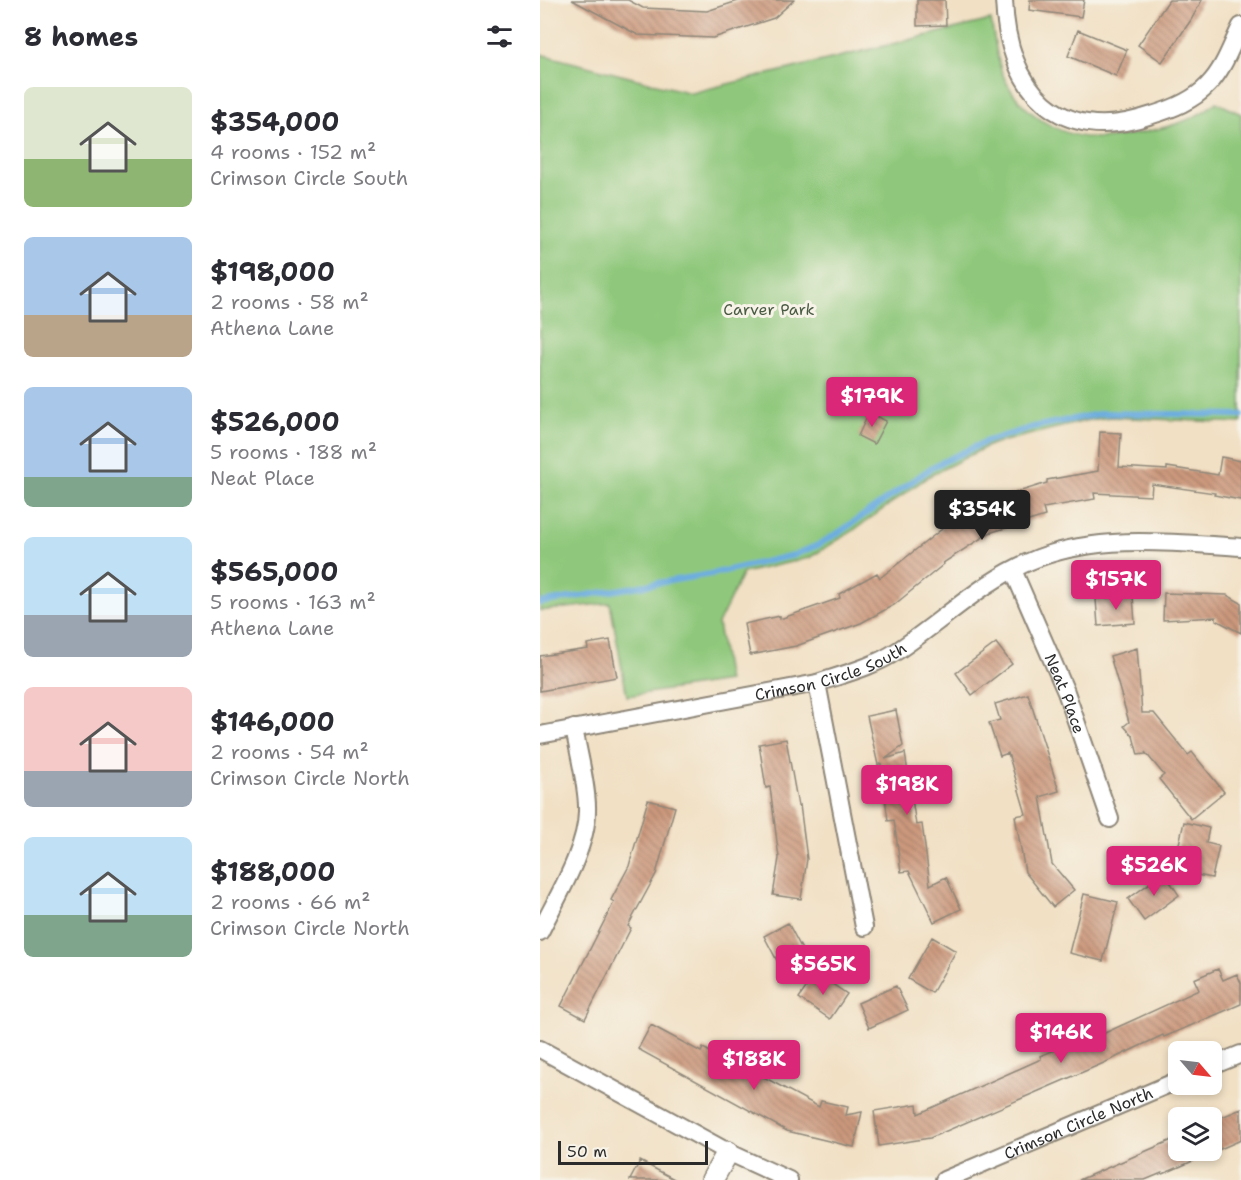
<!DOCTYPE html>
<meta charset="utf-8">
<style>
body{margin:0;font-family:"Shantell Sans",sans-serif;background:#f7f7f7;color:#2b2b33;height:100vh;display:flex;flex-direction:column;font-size:22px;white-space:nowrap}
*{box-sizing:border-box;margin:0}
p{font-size:20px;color:#7c7c81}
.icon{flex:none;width:33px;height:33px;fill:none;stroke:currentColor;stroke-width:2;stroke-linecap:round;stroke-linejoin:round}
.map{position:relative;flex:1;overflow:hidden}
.panel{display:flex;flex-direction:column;background:#fff;width:540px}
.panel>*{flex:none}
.needle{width:39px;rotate:118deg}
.controls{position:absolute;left:628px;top:1041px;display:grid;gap:12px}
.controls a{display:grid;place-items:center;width:54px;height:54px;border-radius:9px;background:#fff;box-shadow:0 3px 9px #0003;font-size:30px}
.scale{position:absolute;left:18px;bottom:15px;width:150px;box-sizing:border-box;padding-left:6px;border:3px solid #2b2b2b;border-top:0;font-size:16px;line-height:21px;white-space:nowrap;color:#2b2b2b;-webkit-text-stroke:4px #f7f3e8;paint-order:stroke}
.price{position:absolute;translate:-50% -51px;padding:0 14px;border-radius:6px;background:#db2777;color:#fff;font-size:20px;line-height:39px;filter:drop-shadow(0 2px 3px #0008)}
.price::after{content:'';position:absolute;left:50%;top:36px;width:18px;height:14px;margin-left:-9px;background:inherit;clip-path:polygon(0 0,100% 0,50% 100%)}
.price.on{background:#222;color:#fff}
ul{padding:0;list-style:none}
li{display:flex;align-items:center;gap:18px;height:150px;padding:0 24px}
li span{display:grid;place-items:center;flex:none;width:168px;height:120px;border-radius:9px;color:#555}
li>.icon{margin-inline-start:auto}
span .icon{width:72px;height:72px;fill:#fffc;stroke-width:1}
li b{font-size:26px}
h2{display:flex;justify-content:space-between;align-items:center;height:72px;padding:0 24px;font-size:26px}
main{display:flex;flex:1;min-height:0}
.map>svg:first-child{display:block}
</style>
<main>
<section class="panel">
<h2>8 homes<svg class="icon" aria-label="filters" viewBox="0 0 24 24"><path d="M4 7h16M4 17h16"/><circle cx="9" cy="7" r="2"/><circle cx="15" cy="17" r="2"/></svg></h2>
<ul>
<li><span style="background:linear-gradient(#dfe7d0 60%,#8fb573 0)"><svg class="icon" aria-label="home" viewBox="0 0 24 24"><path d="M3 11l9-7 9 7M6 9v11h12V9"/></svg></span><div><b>$354,000</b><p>4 rooms · 152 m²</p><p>Crimson Circle South</p></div></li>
<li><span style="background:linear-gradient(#a9c7e8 65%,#b9a48a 0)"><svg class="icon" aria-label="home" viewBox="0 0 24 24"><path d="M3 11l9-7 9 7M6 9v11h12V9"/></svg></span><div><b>$198,000</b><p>2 rooms · 58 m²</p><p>Athena Lane</p></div></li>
<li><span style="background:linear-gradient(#a9c7e8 75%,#7fa58c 0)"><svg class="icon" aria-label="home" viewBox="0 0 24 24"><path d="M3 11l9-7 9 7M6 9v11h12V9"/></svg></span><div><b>$526,000</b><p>5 rooms · 188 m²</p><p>Neat Place</p></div></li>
<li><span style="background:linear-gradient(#bfe0f5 65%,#9aa5b1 0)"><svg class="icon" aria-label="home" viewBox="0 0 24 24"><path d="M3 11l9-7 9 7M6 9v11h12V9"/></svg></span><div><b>$565,000</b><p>5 rooms · 163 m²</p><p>Athena Lane</p></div></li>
<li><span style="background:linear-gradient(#f6c9c9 70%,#9aa5b1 0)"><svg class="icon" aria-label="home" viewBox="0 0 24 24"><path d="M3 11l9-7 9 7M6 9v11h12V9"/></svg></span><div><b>$146,000</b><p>2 rooms · 54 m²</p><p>Crimson Circle North</p></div></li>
<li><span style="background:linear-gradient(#bfe0f5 65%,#7fa58c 0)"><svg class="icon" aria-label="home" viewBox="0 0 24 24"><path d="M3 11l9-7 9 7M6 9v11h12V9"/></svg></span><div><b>$188,000</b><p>2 rooms · 66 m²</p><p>Crimson Circle North</p></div></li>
</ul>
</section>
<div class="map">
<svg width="701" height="1180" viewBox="0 0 701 1180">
<defs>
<pattern id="building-back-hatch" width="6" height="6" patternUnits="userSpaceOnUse" patternTransform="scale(1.5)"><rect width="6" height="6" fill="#cc997d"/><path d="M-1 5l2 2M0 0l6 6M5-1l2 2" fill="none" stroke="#a67d67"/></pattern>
</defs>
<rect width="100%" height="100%" fill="#f7f3e8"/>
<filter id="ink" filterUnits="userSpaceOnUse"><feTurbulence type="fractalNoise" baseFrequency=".0167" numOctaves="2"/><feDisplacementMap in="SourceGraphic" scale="12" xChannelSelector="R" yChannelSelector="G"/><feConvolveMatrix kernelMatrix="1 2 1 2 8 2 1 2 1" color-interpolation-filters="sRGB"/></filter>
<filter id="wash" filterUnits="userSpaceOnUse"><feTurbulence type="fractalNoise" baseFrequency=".008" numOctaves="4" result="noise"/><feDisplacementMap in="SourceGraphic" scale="24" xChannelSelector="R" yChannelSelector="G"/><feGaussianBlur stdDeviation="1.35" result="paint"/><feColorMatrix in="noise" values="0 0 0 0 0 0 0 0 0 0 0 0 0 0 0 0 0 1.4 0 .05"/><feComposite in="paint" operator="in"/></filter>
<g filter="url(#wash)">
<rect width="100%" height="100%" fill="#f1e0c4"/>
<path fill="#8fc87c" stroke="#5d7a54" stroke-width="1.5" d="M451,20c3,17 5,34 10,50 15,40 56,68 99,68 16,0 30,-3 45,-6 27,-6 51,-12 71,-30l25,12v309l-130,-6 -22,3 -97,24 -63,32 -75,54 -45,28 -66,15 -25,51 10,57 -101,15 -17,-93 -70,8v-557l151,39z"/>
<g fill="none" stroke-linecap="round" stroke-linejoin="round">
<path stroke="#6dade0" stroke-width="6" d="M0,603l171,-29 83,-19 24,-10 23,-14 93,-65 53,-25 46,-14 71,-14 137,2"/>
</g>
<g id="blocks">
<path fill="url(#building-back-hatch)" d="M32,0h56l15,8 64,3 34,-11h53l-20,18 -61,20 -75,-3z
M377,0h28l1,25 -29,1z
M490,0h54l-3,17 -52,-7z
M629,0h33l-11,20 -29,42 -24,-17z
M538,30l49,20 -11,26 -48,-20z
M329,412l17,9 -12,23 -16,-8z
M560,432l21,1 -2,34 48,3v-3l51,8 3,-18 20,4v39l-27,-5 1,-2 -63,-9 -1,12 -57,-3 1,6 -52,9 2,8 -56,17 -46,30 1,1 -50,41 -33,18 -65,23 -46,9 -6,-31 36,-8v3l60,-21 -1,-4 38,-21 3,5 62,-49 -4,-5 34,-21 1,3 74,-23v-3l51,-9z
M624,593l63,2 14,8v30l-25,-13v-3l-53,3z
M593,596l2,27 -37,3 -2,-27z
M70,640l7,37 -77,14v-35l48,-7 -1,-5z
M456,643l16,21 -40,31 -16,-22z
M597,648l5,65h12l34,42 4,-3 32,40 -33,27 -32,-40 5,-4 -19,-23 1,2 -8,1 -5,-19 -9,-10 5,-4 -19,-66z
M488,694l31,97 -19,6 12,67 22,26 -21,17 -28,-35 -10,-56 11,-2 -18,-61 -8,3 -11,-33 11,-3 -5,-16z
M356,710l7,36 -18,13 20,-6 11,72 6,-1 8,61 16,-8 15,32 -27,13 -25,-51 -8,1 -7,-52 -6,1 -7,-58 -3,2 -11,-49z
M246,739l12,67 2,-1 7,54 -6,40 -28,-4 6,-37 -9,-71 -4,1 -7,-44z
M108,800l27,7 -19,67 -28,52 3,2 -46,91 -24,-13 53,-104 -3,-2 18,-34z
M644,822l25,6 -3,15 13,3 -7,32 -39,-8z
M624,873l15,22 -35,26 -16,-22z
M544,894l34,8 -15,59 -34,-8z
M248,923l19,36 -24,13 -19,-36z
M392,937l24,14 -24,42 -24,-14z
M678,969l5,11 14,-6 4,9v21l-77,33 -1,-2 -57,27 -176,76 -51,8 -5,-35 43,-7 1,10 123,-55 -1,-3 41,-17 2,4 116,-53 -5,-11z
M276,973l31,21 -17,25 -31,-21z
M356,986l12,24 -39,18 -11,-25z
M111,1025l50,27 2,-4 53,28 2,-2 61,33 2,-6 27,6 -2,8 16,-3 -8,35 -67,-16 -149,-82z
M701,1109v31l-78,34 -1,-1 -17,7h-66l100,-43v13h33v-29z
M100,1161l36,19h-46z"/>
</g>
</g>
<g filter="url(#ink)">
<use href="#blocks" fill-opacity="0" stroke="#8e8678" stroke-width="1.5"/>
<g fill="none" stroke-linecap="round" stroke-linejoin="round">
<defs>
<g id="minor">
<path d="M464,0c3,90 55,147 148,115 20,-6 41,-14 56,-30 16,-16 23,-39 33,-59"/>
<path id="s1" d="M473,570l53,122 44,127"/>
<path d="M277,683l47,244"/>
<path id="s2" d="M0,735l277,-52c27,-9 56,-16 80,-32 47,-31 88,-73 141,-93 64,-24 136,-15 203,-11"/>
<path d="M0,932c17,-35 47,-83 47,-121 1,-23 -9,-60 -13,-83"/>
<path d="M0,1049l188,103 61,28"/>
<path d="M672,1066l29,-12"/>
<path id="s3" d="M404,1180l235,-100"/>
</g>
<path id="tertiary" d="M172,1180l16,-28"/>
</defs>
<use href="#minor" stroke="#8e8678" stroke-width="20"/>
<use href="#tertiary" stroke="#8e8678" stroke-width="24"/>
<use href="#minor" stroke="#fff" stroke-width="16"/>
<use href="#tertiary" stroke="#fff" stroke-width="21"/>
</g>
</g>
<g text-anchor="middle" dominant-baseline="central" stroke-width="6" stroke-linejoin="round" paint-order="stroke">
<g font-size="16" fill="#495a43" stroke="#f7f3e8">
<text x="229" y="309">Carver Park</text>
</g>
<g font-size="16" fill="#2b2b2b" stroke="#f7f3e8">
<text stroke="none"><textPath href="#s2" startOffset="298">Crimson Circle South</textPath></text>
<text stroke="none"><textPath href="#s1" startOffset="134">Neat Place</textPath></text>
<text stroke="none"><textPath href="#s3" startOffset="146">Crimson Circle North</textPath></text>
</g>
</g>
</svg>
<div class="controls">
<a><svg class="needle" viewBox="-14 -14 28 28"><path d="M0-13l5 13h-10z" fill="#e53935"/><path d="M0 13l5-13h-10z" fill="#7c7c81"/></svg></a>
<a><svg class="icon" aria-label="layers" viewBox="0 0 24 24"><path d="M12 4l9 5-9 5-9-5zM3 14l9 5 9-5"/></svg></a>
</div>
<div class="scale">50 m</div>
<b class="price" style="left:332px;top:428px">$179K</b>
<b class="price on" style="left:442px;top:541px">$354K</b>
<b class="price" style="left:576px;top:611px">$157K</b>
<b class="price" style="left:367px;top:816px">$198K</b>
<b class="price" style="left:614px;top:897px">$526K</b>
<b class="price" style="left:283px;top:996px">$565K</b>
<b class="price" style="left:521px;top:1064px">$146K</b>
<b class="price" style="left:214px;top:1091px">$188K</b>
</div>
</main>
